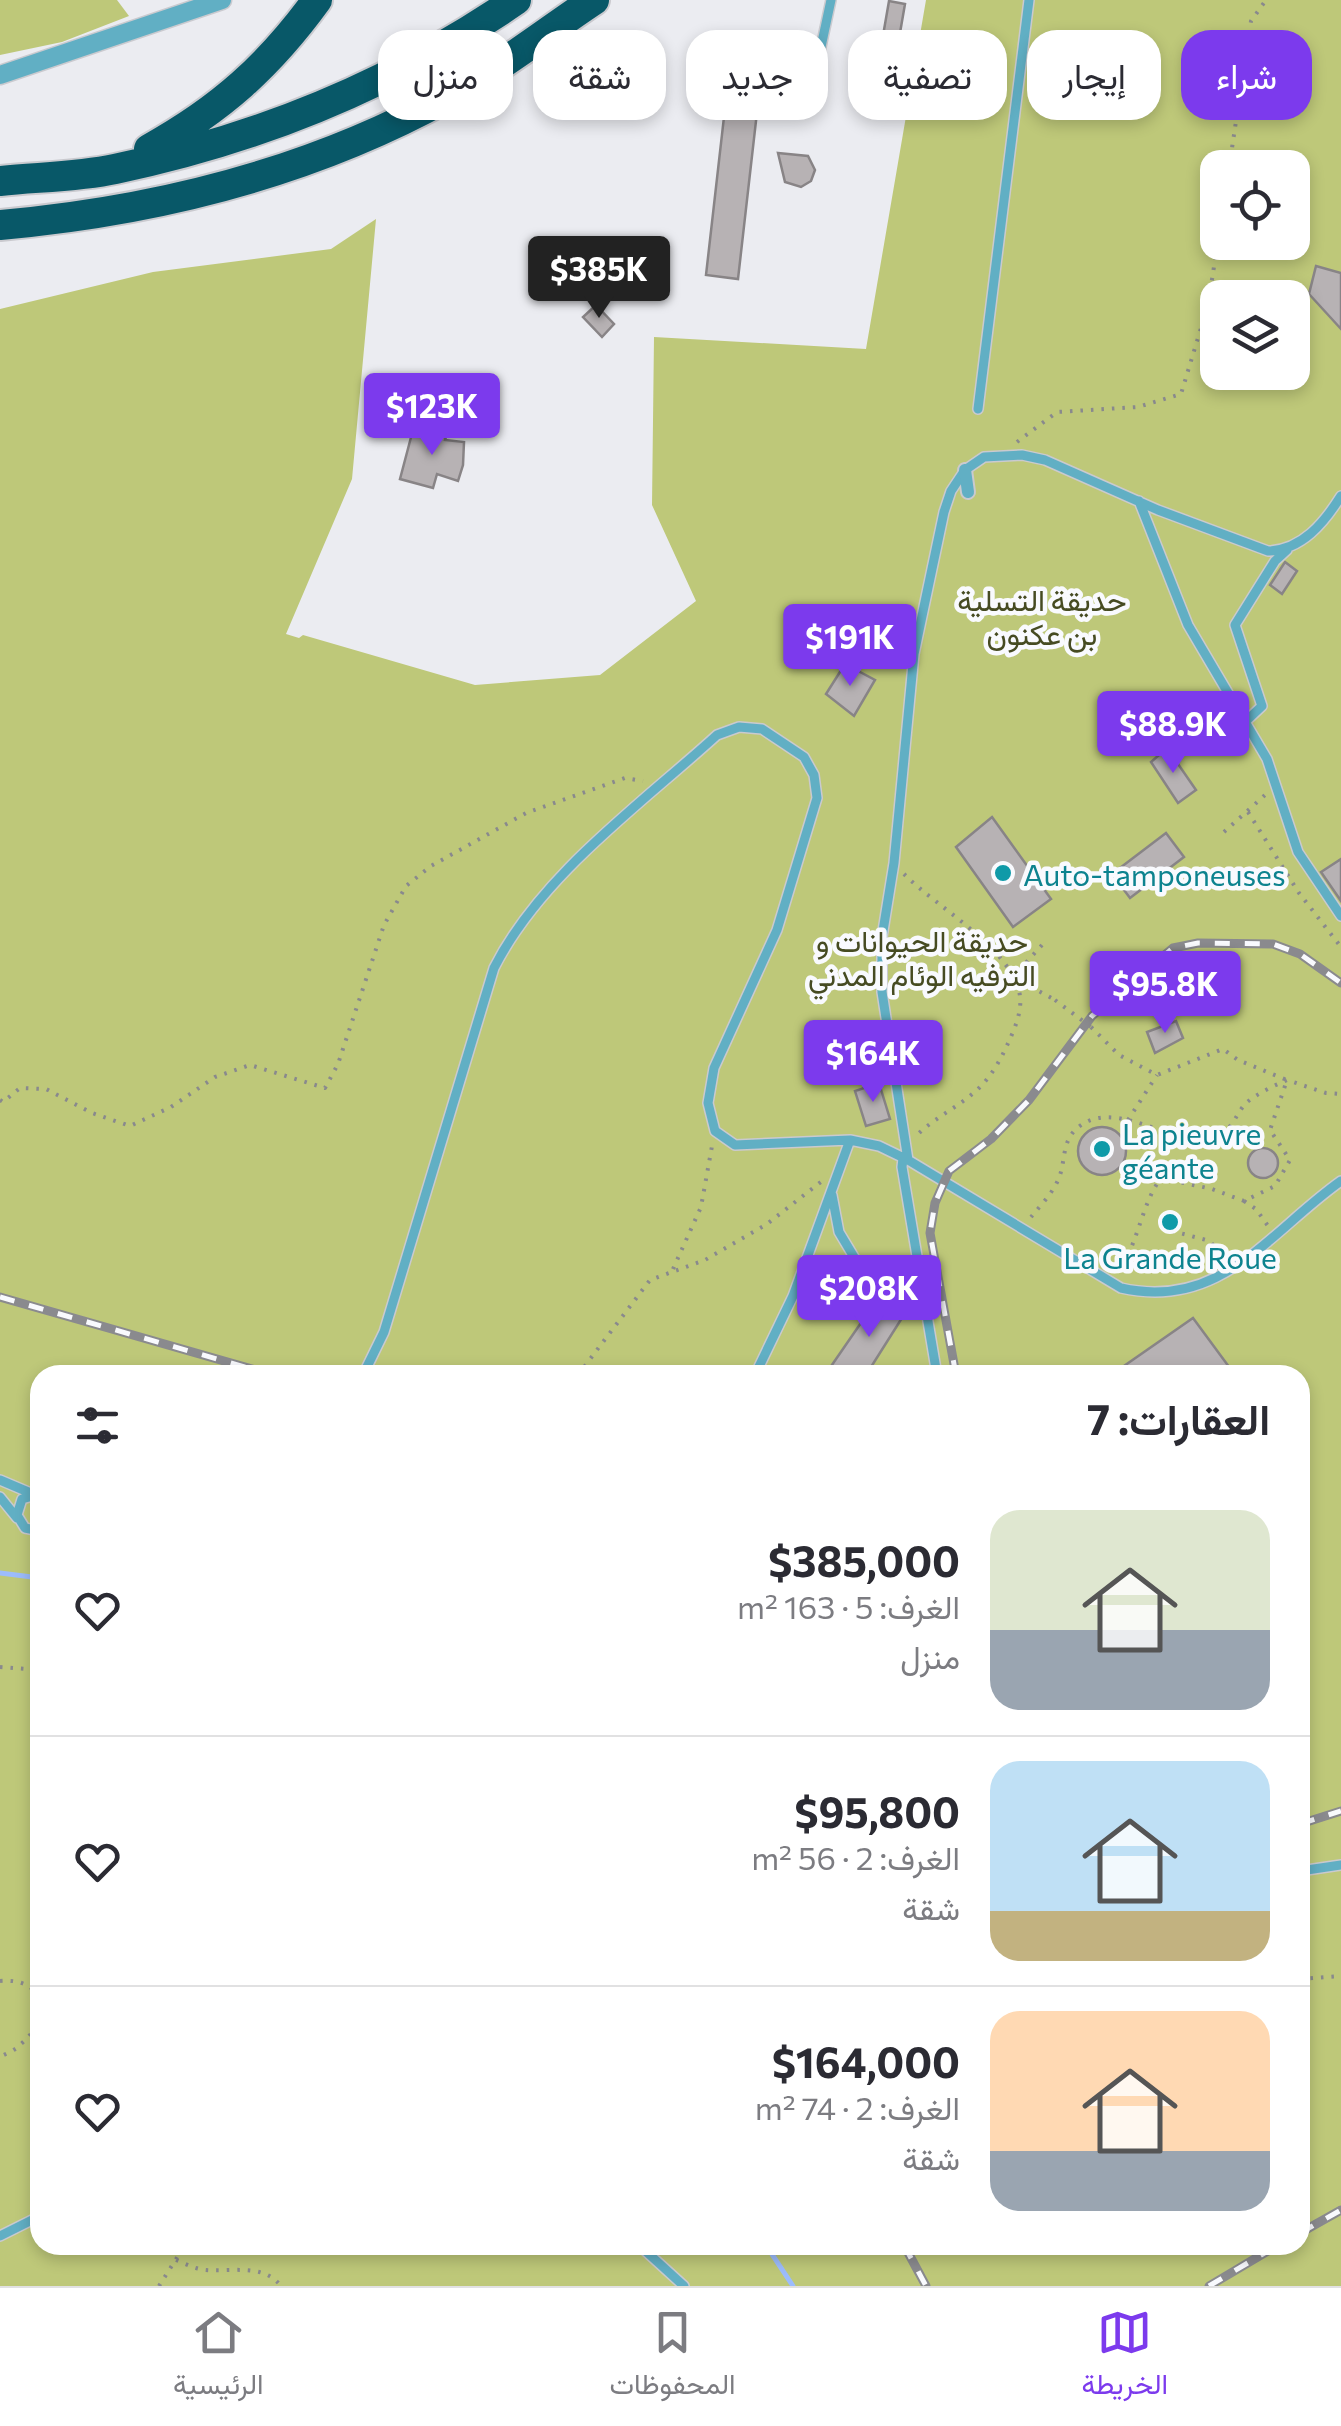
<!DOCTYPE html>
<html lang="ar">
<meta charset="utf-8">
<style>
body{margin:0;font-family:Commissioner,Vazirmatn,sans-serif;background:#f2f2f3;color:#2b2b33;direction:rtl;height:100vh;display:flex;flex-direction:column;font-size:38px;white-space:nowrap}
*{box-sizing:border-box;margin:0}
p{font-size:32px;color:#7c7c81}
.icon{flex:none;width:55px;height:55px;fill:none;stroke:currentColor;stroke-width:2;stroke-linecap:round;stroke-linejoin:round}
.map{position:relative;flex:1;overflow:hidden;direction:ltr}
.side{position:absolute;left:30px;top:1365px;width:1280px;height:890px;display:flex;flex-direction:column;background:#fff;border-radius:30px;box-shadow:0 5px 15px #0003;direction:rtl}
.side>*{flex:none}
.hud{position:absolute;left:30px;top:30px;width:1282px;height:90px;direction:rtl;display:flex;gap:20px}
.tools{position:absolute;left:1200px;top:150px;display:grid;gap:20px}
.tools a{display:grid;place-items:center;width:110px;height:110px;border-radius:20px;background:#fff;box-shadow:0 5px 15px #0003;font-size:50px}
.price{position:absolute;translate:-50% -85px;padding:0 22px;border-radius:10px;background:#7c3aed;color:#fff;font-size:32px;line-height:65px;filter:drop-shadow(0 2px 5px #0008)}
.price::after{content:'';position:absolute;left:50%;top:60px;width:30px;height:22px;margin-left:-15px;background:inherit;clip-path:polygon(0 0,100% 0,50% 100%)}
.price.selected{background:#222;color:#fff}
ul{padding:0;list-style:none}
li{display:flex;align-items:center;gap:30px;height:250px;padding:0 40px}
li+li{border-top:2px solid #e1e1e2}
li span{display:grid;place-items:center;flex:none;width:280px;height:200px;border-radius:30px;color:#555}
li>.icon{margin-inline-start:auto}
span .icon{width:120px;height:120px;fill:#fffc;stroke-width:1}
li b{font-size:42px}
h2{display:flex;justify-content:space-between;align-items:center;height:120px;padding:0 40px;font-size:42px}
.pill{padding:0 35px;border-radius:30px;background:#fff;box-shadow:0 5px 15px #0003;font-size:35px;line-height:90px}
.pill.selected{background:#7c3aed;color:#fff}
.dock{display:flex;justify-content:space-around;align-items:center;height:140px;border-top:2px solid #e1e1e2;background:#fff;font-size:28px;color:#7c7c81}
.dock a{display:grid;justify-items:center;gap:5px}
.dock .selected{color:#7c3aed}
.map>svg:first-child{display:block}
</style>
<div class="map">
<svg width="1341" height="2286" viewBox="0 0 1341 2286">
<rect width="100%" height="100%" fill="#ebecf1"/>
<path fill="#bec879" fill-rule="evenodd" d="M0,0h117l12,16 -67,26 -62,13z
M926,0h415v2286h-1341v-1977l153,-37 178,-23 45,-30 -24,260 -66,155 13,4 4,-3 172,50 125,-10 96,-74 -44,-96 2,-168 212,12zM1218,168h74v74h-74zM1218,298h74v74h-74zM40,1375h1260v870h-1260z"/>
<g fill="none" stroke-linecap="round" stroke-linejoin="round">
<path stroke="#9cbcfc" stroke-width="5" d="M0,1573l40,5
M766,2245l27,41"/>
</g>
<path fill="#b7b2b4" stroke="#888486" stroke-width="2.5" d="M889,1l16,3 -18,104 -16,-3z
M729,73l32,4 -23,202 -32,-4z
M778,153l30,3 7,14 -4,11 -10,6 -16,-5z
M1316,266l25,7v56l-32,-35z
M596,305l18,19 -12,13 -19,-20z
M414,426l33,8 -2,6 19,2 -1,23 -5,16 -21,-7 -4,14 -33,-9z
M1285,562l12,9 -15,23 -12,-9z
M845,664l30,16 -21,36 -28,-22z
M1167,748l29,42 -18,13 -27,-41z
M992,817l59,82 -38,28 -57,-80z
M1166,833l18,24 -54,41 -18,-24z
M1341,859v42l-20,-29z
M1176,1021l7,17 -28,15 -8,-21z
M879,1083l11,36 -24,7 -11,-35z
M1078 1151a24 24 0 1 1 48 0a24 24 0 1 1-48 0Z
M1248 1163a15 15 0 1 1 30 0a15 15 0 1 1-30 0Z
M886,1295l21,15 -41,65h-41l49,-71 9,-1z
M1193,1318l42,57h-124z"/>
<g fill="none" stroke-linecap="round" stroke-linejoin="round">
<defs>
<path id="service" d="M809,103l22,-103
M978,409l51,-409
M1139,501l49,124 79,134 31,93 43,64
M1246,721l16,-15 -27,-81 40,-64 12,-11
M850,1140l29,6 29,14 213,128c100,23 149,-57 220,-107
M903,1158l-1,9 35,208
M908,1160l-26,-168v-55l12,-74 20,-209 30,-142 7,-21 14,-21 19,-13 38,-2 23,5 113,50 110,41c34,-1 56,-28 73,-55
M832,1195l7,37 39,65
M363,1375l21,-43 110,-364c47,-93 146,-163 223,-233l22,-8 23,2 42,28 10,18 3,23 -40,132 -63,138 -6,35 7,28 20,14 115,-5 -57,156 -38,79
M0,1480l33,14
M40,1494l-18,5 -5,16 8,13 15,3
M0,1497l17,21
M1300,1871l41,-6
M0,2236l40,-20
M639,2245l45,41"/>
<path id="pedestrian" d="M965,470l3,22"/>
<path id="minor" d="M0,75l222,-75"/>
<path id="motorway" d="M149,149c72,-40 120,-83 168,-149
M0,181c38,-4 78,-4 115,-12 144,-30 280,-86 401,-169
M0,225c157,-14 310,-52 449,-129 50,-27 97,-64 145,-96"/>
</defs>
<use href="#service" stroke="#cacacf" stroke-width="12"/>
<use href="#pedestrian" stroke="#cacacf" stroke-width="16"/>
<use href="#minor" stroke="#cacacf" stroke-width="21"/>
<use href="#motorway" stroke="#cacacf" stroke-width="34"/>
<path stroke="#89898d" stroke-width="4" stroke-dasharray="2.5 8" stroke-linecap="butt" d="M1229,168l22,-147 15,-21
M1017,442l40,-30 81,-5 43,-13 27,-89 10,-64
M1248,812l51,81 42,54
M1224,832l41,-37
M904,874c32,33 109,75 116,122 2,15 -5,32 -11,45 -7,16 -16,33 -29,46 -18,18 -43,29 -62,47
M1042,945l-29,32 42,23
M1091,1027l28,28 38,20 66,-26 15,11 49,20 -17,50 20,30 -15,26 -31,15 -32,-12 -51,-11c-20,27 -22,64 -42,92
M0,1100l3,2 17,-14 26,1 46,24 38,13 41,-19 44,-30 35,-12 75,23 13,-24 46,-139 22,-39 25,-20 95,-53 99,-35 18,3
M1128,1120l29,-45
M1161,1130l6,49
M1244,1201l12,8 12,17
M1031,1217c9,-11 21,-23 27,-37 8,-17 3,-35 17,-50 40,-39 105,27 148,2 10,-5 15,-21 23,-29 12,-10 27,-17 41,-23l39,13 15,1
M1172,1231l38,10 13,17
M673,1269l28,-62 11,-61
M578,1375l72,-95 55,-20 62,-36 55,-43
M0,1667l40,3
M1300,1979l41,-3
M0,1981c47,-4 52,37 21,63 -5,6 -14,9 -21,13
M176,2260c10,4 19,9 30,10 26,2 57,-7 75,16
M159,2286l26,-41"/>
<use href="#service" stroke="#61afc4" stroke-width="9"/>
<use href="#pedestrian" stroke="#61afc4" stroke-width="12"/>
<use href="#minor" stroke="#61afc4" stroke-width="18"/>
<use href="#motorway" stroke="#085868" stroke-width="30"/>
<defs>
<path id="rail" d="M0,1297l273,78
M956,1375l-26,-142 5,-30 14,-32 42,-32 38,-39 63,-84 81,-68 25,-5 75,1 27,10 41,29
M1300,1824l41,-13
M1300,2233l41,-23
M904,2245l22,41
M1209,2286l69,-41"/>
</defs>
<use href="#rail" stroke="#8a8a8e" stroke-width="9"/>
<use href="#rail" stroke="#f9fafe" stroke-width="5" stroke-dasharray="15" stroke-linecap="butt"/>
<path stroke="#89898d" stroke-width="4" stroke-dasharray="2.5 8" stroke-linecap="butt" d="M1055,1000l36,27"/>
</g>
<g fill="#0f9aa8" stroke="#f9fafe" stroke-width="4">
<circle cx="1003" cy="873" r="10"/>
<circle cx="1102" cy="1149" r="10"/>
<circle cx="1170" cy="1222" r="10"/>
</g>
<g text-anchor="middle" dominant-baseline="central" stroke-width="9" stroke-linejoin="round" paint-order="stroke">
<g font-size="30" fill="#464b22" stroke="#f9fafe">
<text x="1042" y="598">حديقة التسلية<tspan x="1042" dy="34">بن عكنون</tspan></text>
<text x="922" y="939">حديقة الحيوانات و<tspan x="922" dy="34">الترفيه الوئام المدني</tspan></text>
</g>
<g font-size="30" fill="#0d838f" stroke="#f9fafe" text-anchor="start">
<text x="1023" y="873">Auto-tamponeuses</text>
<text x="1122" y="1132">La pieuvre<tspan x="1122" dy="34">géante</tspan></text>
<text x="1170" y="1256" text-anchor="middle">La Grande Roue</text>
</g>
</g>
</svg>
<div class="tools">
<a><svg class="icon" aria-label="locate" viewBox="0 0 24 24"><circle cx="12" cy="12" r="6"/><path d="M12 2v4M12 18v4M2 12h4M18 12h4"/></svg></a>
<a><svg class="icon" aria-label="layers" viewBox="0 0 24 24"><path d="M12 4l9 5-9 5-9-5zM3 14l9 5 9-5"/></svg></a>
</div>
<b class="price selected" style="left:599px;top:321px">$385K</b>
<b class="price" style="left:432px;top:458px">$123K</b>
<b class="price" style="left:850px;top:689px">$191K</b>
<b class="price" style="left:1173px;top:776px">$88.9K</b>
<b class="price" style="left:1165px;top:1036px">$95.8K</b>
<b class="price" style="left:873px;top:1105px">$164K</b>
<b class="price" style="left:869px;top:1340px">$208K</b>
<div class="hud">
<a class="pill selected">شراء</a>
<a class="pill">إيجار</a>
<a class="pill">تصفية</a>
<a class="pill">جديد</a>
<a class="pill">شقة</a>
<a class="pill">منزل</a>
</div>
<section class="side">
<h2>العقارات: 7<svg class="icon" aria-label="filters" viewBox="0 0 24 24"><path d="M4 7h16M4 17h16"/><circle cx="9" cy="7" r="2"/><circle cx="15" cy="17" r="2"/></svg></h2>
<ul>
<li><span style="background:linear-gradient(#dfe7d0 60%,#9aa5b1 0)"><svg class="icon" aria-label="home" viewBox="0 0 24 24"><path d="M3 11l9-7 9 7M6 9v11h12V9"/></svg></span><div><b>$385,000</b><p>الغرف: 5 · 163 m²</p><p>منزل</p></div><svg class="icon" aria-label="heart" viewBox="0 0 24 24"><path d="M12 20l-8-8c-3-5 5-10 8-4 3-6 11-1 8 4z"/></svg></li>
<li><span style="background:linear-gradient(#bfe0f5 75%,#c2b280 0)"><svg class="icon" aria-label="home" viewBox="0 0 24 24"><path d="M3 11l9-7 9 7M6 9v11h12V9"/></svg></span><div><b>$95,800</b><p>الغرف: 2 · 56 m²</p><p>شقة</p></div><svg class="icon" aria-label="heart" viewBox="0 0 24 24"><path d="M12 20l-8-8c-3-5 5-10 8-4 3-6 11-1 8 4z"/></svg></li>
<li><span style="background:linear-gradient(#ffd9b3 70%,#9aa5b1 0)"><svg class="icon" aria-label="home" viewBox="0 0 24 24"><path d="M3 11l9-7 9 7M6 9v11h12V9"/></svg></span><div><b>$164,000</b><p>الغرف: 2 · 74 m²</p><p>شقة</p></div><svg class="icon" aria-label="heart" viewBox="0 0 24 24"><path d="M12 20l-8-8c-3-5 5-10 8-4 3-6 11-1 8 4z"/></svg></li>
</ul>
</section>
</div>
<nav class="dock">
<a class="selected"><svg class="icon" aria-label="map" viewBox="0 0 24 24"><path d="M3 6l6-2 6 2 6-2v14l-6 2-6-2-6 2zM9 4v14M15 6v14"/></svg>الخريطة</a>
<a><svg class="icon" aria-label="saved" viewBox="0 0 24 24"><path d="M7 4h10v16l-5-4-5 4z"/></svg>المحفوظات</a>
<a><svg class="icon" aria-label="home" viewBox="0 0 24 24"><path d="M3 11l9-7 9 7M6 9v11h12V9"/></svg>الرئيسية</a>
</nav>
